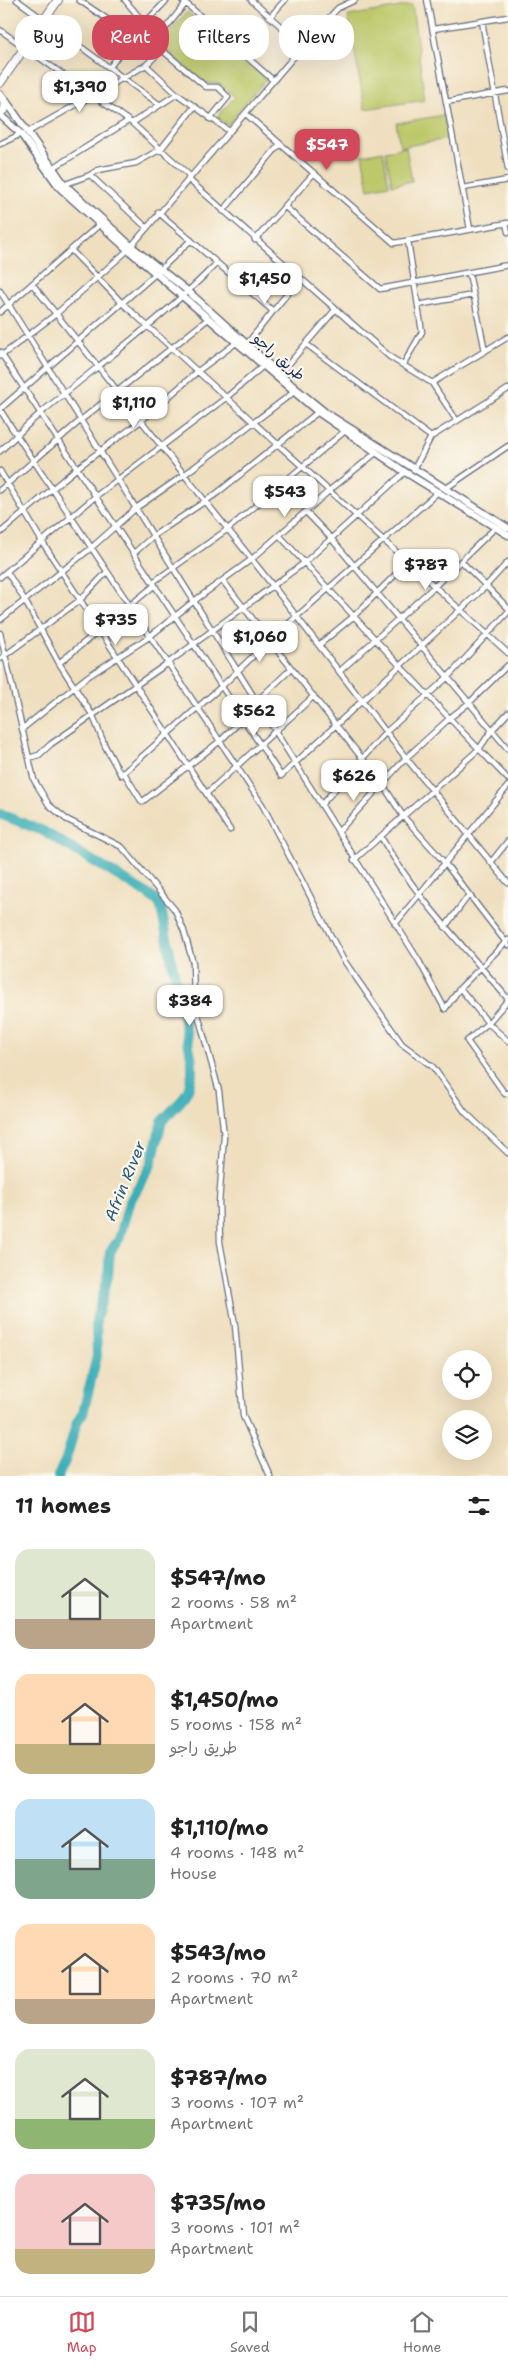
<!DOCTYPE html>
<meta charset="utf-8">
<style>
body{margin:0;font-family:"Shantell Sans","Playpen Sans Arabic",sans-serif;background:#f2f2f2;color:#222;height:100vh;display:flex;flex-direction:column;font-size:19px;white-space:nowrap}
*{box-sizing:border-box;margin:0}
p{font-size:16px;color:#767676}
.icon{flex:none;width:28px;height:28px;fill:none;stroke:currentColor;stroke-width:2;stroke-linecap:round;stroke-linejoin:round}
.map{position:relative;height:1476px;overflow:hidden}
.details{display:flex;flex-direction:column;background:#fff;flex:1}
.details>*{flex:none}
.banner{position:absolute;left:15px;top:15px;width:479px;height:45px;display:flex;gap:10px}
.fabs{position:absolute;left:442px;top:1350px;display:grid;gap:10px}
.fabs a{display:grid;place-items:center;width:50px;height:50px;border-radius:50%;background:#fff;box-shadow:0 5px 20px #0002;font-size:25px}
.price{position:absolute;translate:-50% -42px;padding:0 11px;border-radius:10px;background:#fff;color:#222;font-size:16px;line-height:32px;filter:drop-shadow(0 1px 2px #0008)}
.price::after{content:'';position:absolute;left:50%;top:30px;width:15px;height:11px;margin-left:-8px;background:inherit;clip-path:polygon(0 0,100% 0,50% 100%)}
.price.selected{background:#d1495b;color:#fff}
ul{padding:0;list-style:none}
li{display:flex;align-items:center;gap:15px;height:125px;padding:0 15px}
li span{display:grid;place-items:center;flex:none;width:140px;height:100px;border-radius:15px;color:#555}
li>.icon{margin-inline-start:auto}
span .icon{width:60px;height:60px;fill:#fffc;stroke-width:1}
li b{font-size:21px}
h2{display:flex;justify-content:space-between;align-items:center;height:60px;padding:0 15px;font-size:21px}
.tag{padding:0 18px;border-radius:20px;background:#fff;box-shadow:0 5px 20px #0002;font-size:18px;line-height:45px}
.tag.selected{background:#d1495b;color:#fff}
.dock{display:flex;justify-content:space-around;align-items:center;height:70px;border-top:1px solid #e0e0e0;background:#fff;font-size:14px;color:#767676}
.dock a{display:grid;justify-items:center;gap:2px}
.dock .selected{color:#d1495b}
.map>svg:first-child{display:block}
</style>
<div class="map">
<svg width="508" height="1476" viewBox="0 0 508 1476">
<rect width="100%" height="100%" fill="#fbf7ec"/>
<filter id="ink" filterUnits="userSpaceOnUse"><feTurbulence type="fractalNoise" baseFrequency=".02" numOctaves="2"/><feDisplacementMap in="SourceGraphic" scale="10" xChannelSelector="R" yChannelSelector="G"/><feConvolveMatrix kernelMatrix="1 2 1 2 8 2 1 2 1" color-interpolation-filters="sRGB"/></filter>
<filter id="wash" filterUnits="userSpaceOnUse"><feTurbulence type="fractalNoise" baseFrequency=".0096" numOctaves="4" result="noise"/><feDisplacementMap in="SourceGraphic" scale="20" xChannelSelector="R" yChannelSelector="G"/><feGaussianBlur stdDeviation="1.12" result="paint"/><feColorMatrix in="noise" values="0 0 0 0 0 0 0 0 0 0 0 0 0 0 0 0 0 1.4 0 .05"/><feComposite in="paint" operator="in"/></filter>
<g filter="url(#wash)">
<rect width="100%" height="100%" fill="#efdfbf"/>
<path fill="#bcc869" stroke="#6c7c64" d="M412,5l13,95 -60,9 -17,-93z
M187,12l79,67 -39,46 -10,-8 18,-20 -16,-14 -12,1 -41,-33 -1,-14z
M444,115l4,24 -48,8 -4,-24z
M406,147l6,34 -20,4 -7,-34z
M383,151l6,34 -20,4 -7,-34z"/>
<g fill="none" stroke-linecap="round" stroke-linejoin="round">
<path stroke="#3daeb7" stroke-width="10" d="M0,814l43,17 100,60 17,12 32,158v13l-4,16 -6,10 -20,21 -11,44 -22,38 -10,36 -9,13 -2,25 -12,43 1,36 -14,57 -6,9 -11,37 -8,17"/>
</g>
</g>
<g filter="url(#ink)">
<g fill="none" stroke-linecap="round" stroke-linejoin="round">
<defs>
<path id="minor" d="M17,0l143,105
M79,0l53,36
M125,0l20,24
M182,0l92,81
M251,0l52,46
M427,0l43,229
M186,3l-26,32 2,15 44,37h12l10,10 -18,22
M270,17l15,-17
M482,21l26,148
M433,29l75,-12
M0,30l132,93 59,54
M146,65l31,29 52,37
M110,67l22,-31 35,-36
M446,102l62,-11
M246,114l148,129 114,-20
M132,123l45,-29
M28,132l118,-67 16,-15
M0,144l21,-10
M53,168l75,-47
M90,175l57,53
M188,179l202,178 42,26 25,38
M63,185l27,-10 8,-5 38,-7 25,-14 33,-42
M463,188l45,-8
M284,206l96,83 128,-24
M223,211l57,-67
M158,212l115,99
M506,223l2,9
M255,240l59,-67
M72,251l49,51 387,351
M469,273l16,78
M33,285l240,301 133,172 102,125
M0,291l419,670 26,48 15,-21 48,-48
M418,305l55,-10
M0,312l99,-87
M306,344l125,93
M246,345l53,-66
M0,352l281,424 204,-189 23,-25
M1,356l55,-42 72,-64 175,-204 35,-38 17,-8
M403,365l19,-33 -14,-91
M280,374l55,-64
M432,383l76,-46
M0,409l161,-140 30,-29
M0,410l263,396 80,153 59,85 31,23 32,45 43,41
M0,451c14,-12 27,-27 42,-39 59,-49 121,-94 175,-149
M414,469l17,-32 77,-48
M0,471l43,72 187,287
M445,489l63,-43
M0,490l81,-70 127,-101
M306,512l24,25 178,212
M0,533l77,-65 64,-47 57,-50 38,-28
M280,536c75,82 150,163 228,243
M134,553l19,-17 63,-42 102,-82
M461,561l47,47
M7,572l17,27 35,64 34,53 12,30 16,29 101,-89 47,-45 169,-149
M0,577l96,-81 131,-99 36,-31
M223,581l160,204 20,31 41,46 64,83
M153,582l75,-53 117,-98
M0,620l90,-71 46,-41 48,-33 110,-83
M0,633l34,147 15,25 17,14 56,28 53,63 9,21 9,32 1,37 25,91 5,45 -5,67 1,39 15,83 8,91 27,60
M319,645l35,-29 54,-54
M0,659l80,-59 27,-28
M59,663l96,-78
M340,671l95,-85 60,-58
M22,729l65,-52 62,-40 45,-36 58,-42 78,-69 47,-38
M29,758l10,-3 12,-11 117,-81 136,-100 101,-91
M124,773l18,29 78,-61 24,-23 12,-16 35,-33
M207,793l107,-97
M321,805l65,-73 62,-55 60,-65
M338,832l68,-74 45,-41 18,-14 39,-38
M381,837c35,61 82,108 127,162
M354,860l125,-111 13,-19 16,-17
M492,861l16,-20
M395,924l113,-138
M445,927l24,-32
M460,988l28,35 20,18
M508,1000l-20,23 -21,18 38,53 3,-1"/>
<path id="secondary" d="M6,101l58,83 67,62 58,46 105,95 32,26 182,115
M0,115l21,19 39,54 66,60 192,164 87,60 103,63"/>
<path id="primary" d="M0,83l58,-83
M0,95l6,8 -1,6 -5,4"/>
</defs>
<use href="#minor" stroke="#656d80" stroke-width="7"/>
<use href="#secondary" stroke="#656d80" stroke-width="9"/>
<use href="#primary" stroke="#656d80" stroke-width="10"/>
<use href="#minor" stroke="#fff" stroke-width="4.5"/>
<use href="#secondary" stroke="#fff" stroke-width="6"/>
<use href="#primary" stroke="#fff" stroke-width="8"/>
</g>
</g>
<g text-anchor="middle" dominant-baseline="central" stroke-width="4.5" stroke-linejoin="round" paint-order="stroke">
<g font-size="15" fill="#1b2f5e" stroke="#fbf7ec">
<text transform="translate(279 357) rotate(41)">طريق راجو</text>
</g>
<g font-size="16" font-style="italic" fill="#275b7d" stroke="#fbf7ec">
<text transform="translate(125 1181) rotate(-68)">Afrin Rıver</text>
</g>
</g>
</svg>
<div class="fabs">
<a><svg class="icon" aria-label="locate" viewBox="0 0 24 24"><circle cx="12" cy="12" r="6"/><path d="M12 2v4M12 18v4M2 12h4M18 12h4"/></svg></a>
<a><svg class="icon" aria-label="layers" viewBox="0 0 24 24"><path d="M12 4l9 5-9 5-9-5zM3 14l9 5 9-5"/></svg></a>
</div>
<b class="price" style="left:80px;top:113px">$1,390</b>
<b class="price selected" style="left:327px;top:171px">$547</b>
<b class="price" style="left:265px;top:305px">$1,450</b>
<b class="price" style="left:134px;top:429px">$1,110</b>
<b class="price" style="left:285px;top:518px">$543</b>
<b class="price" style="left:426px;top:591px">$787</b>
<b class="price" style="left:116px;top:646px">$735</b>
<b class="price" style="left:260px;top:663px">$1,060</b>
<b class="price" style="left:254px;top:737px">$562</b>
<b class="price" style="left:354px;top:802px">$626</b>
<b class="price" style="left:190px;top:1027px">$384</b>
<div class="banner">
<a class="tag">Buy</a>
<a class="tag selected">Rent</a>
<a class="tag">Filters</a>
<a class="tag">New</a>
</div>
</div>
<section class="details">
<h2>11 homes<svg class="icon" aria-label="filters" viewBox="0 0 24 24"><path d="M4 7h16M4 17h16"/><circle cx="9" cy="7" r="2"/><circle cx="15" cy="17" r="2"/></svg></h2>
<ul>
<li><span style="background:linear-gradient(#dfe7d0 70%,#b9a48a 0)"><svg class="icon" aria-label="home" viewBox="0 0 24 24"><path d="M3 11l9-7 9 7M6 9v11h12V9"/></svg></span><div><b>$547/mo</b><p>2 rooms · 58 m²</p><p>Apartment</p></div></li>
<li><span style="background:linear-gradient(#ffd9b3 70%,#c2b280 0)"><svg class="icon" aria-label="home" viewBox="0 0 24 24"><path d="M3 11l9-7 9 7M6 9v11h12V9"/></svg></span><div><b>$1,450/mo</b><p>5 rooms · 158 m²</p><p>طريق راجو</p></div></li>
<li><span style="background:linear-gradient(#bfe0f5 60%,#7fa58c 0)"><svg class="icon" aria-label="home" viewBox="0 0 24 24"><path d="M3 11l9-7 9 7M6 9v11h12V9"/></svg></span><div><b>$1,110/mo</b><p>4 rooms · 148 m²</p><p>House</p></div></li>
<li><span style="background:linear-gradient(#ffd9b3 75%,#b9a48a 0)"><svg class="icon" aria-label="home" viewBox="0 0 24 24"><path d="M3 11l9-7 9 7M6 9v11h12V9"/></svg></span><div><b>$543/mo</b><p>2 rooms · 70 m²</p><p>Apartment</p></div></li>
<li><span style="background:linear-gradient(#dfe7d0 70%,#8fb573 0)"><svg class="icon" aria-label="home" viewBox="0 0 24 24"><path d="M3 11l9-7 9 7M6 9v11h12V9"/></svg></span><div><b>$787/mo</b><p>3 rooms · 107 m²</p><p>Apartment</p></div></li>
<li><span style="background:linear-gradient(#f6c9c9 75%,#c2b280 0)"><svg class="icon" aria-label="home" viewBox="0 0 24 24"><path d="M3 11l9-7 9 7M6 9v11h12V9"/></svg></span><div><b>$735/mo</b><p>3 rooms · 101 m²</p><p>Apartment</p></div></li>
</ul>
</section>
<nav class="dock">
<a class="selected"><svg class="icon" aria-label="map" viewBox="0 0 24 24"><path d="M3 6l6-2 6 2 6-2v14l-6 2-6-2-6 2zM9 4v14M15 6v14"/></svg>Map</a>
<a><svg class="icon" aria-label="saved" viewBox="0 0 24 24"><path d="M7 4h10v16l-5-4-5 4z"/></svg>Saved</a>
<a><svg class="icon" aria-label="home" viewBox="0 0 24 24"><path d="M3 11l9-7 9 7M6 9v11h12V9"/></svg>Home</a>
</nav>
